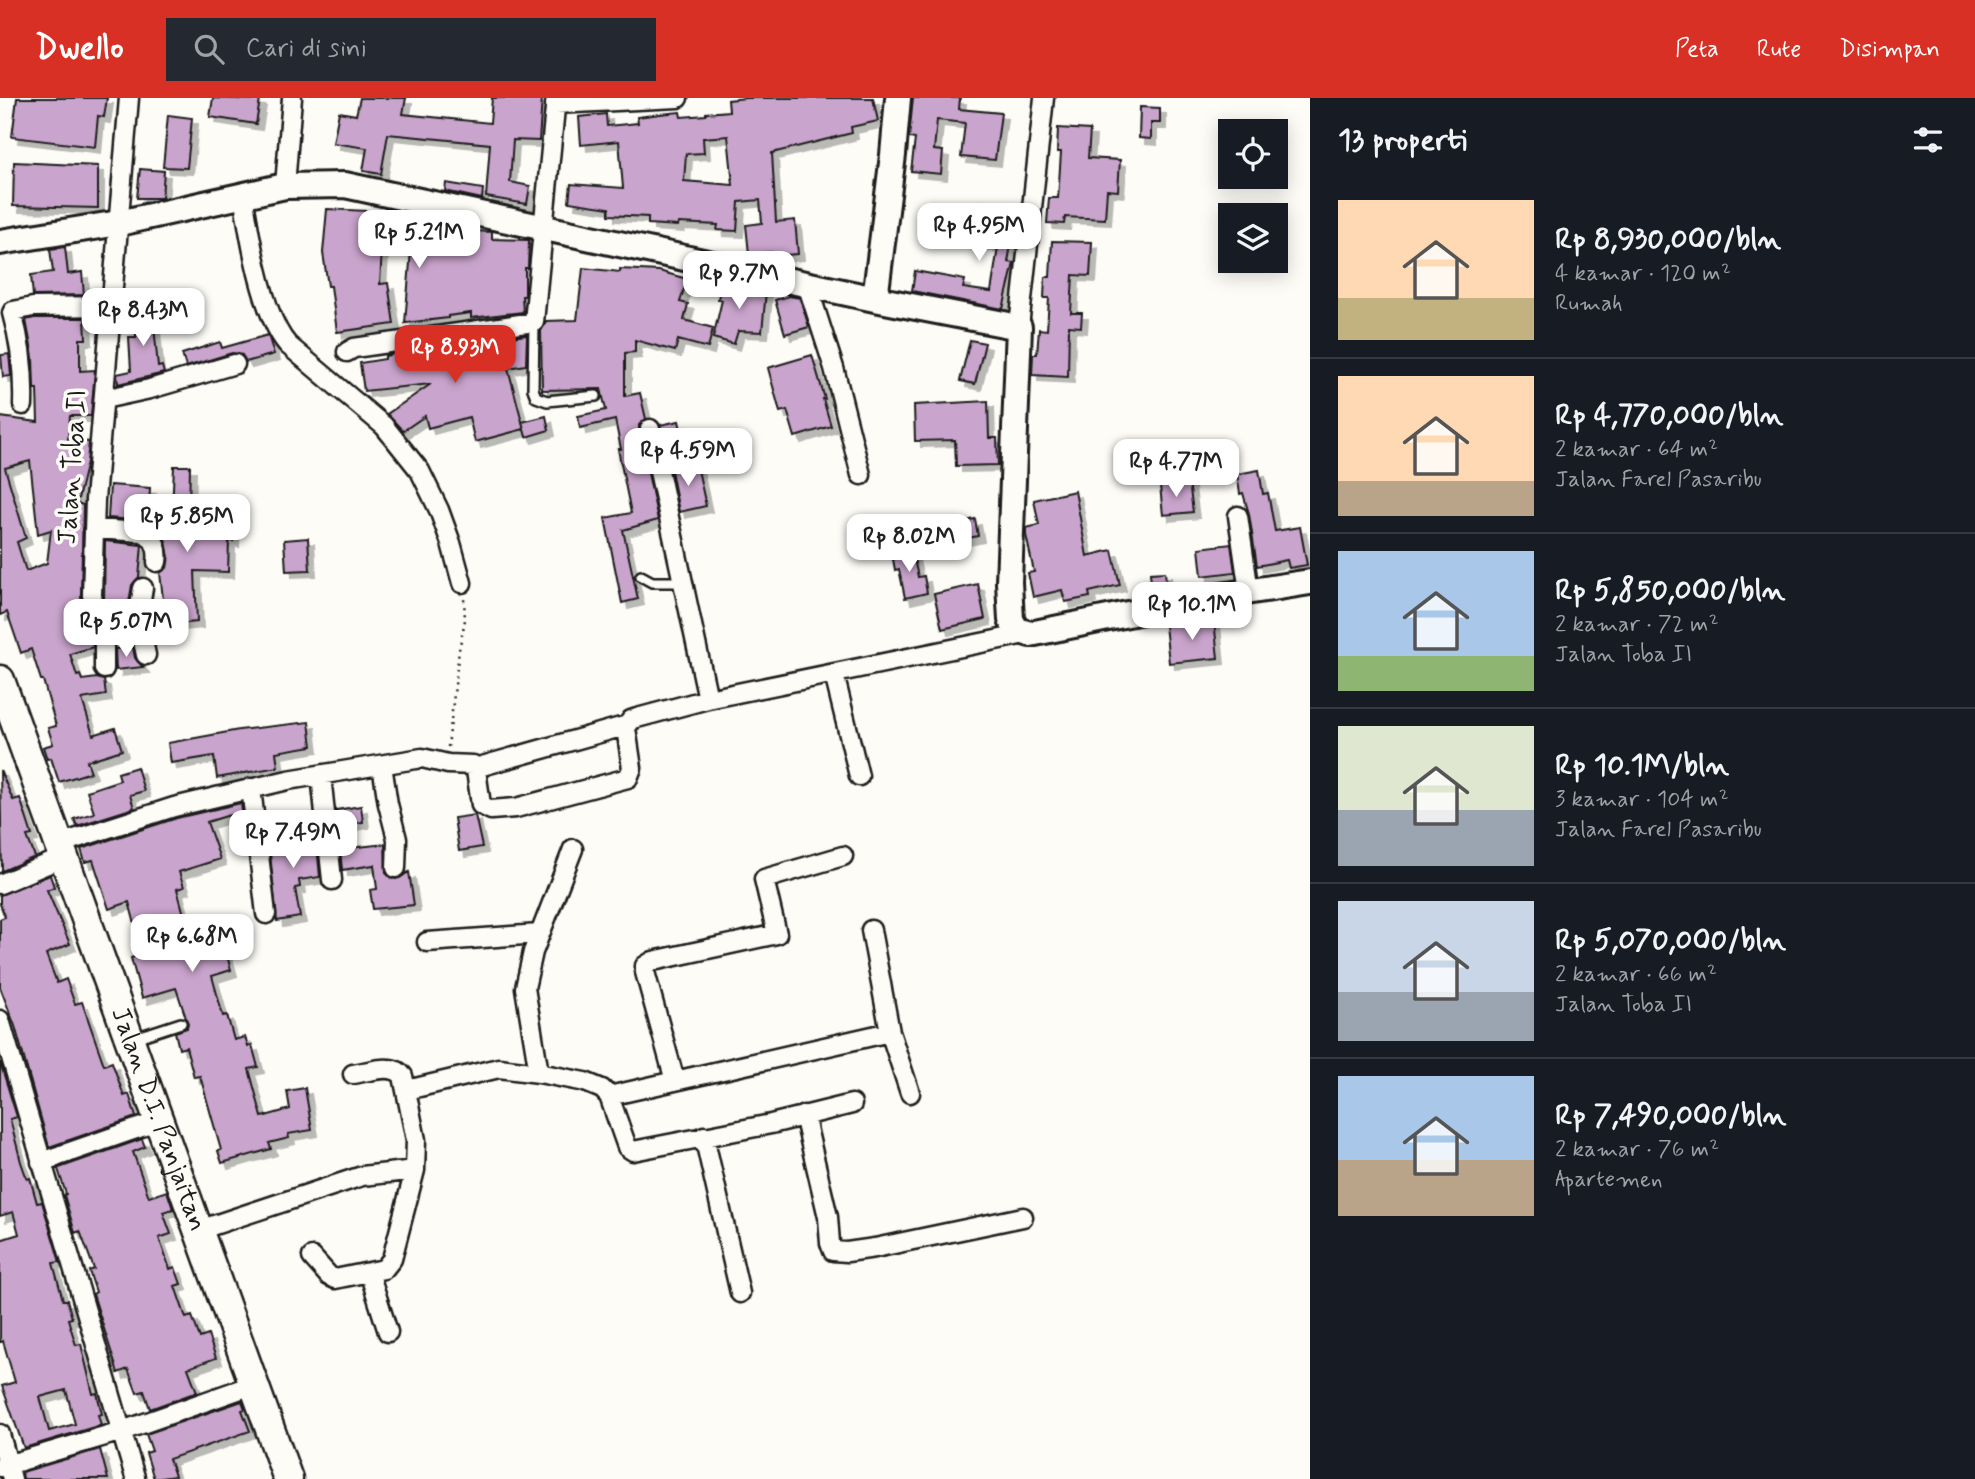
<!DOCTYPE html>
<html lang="id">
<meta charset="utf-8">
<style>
body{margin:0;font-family:Mynerve,sans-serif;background:#242831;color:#f1f3f6;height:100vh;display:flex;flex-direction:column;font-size:26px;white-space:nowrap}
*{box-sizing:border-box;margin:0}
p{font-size:23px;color:#9ea1a6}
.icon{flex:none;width:38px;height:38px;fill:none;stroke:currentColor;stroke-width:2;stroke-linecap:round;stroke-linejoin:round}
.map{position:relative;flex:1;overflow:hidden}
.details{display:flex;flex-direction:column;background:#171b24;width:665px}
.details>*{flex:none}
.tools{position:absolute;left:1218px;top:21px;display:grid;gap:14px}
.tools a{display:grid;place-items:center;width:70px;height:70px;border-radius:0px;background:#171b24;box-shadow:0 4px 18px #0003;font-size:35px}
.price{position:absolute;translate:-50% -60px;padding:0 16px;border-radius:14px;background:#fff;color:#222;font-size:23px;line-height:46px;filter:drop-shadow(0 2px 4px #0008)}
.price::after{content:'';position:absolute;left:50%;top:42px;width:21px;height:16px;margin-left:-10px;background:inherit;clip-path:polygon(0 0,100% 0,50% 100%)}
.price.selected{background:#d93025;color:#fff}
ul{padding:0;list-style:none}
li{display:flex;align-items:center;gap:21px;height:175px;padding:0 28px}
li+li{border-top:2px solid #363941}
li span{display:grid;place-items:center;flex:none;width:196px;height:140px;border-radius:0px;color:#555}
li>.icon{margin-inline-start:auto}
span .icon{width:84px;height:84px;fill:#fffc;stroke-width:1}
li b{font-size:30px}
h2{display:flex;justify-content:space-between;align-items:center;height:84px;padding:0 28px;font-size:30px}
header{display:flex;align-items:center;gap:42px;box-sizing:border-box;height:98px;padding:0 35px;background:#d93025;color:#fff}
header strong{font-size:33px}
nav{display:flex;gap:38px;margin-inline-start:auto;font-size:24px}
.search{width:490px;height:63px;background:#242831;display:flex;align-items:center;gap:18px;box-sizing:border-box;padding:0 24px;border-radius:0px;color:#9ea1a6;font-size:26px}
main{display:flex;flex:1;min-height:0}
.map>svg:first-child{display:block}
</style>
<header>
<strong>Dwello</strong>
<div class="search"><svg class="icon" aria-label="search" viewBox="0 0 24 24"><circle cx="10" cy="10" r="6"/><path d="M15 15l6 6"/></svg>Cari di sini</div>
<nav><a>Peta</a><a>Rute</a><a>Disimpan</a></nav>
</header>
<main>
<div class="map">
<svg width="1310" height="1381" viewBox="0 0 1310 1381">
<defs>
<filter id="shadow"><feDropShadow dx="6" dy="6" stdDeviation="0" flood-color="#0004"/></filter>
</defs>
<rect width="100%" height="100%" fill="#fdfcf7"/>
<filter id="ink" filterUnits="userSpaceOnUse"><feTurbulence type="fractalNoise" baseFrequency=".0143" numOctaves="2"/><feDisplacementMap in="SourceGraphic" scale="14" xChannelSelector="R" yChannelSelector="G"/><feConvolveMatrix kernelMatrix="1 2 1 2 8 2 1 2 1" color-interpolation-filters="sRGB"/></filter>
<g filter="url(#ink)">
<path fill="#c9a4cc" stroke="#1c1c1c" stroke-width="2" fill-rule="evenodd" filter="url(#shadow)" d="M17,0h90l-3,19 -6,-1 -3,31 -83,-10z
M213,0l47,2 -4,24 -46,-7z
M360,0h46l-3,16 87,9 2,-25h50l-3,43 -26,-1 -3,42 20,4 -3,18 -41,-7 4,-53 -102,-10 -7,40 -18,-3 4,-23 -34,-5 6,-31 17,3z
M746,0h127l5,23 -27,6 1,6 -80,20 4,69 19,-2 3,34 -26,2 -1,-4 -22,2 -3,-29 16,-2 -2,-23 -21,2 -2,29 -20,-1 1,-5 -39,-2 -1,3 -30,-2v-7l-39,-2v-7l-40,-6 2,-18 52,4 -4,-47 -38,4 -2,-28 27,-3 1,12 31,-3 -1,-6 23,-3 20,-2 1,5 25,-2v-2l23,-2 -1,-11zM728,38l5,49 -49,-4 2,-27 18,-1 -1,-15z
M913,0h47l-1,11 42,4 -6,47 -34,-3 4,-34 -28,-3 -3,30 9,1 -2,23 -30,-3 4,-32 -6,-1z
M1140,9l20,1v15h-9v16l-12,-1z
M168,17l24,3 -5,50 -24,-1z
M1058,30l32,2 -2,28 32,2 -2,31 -11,-1 -2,29 -40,-2 -1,7 -17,-1 2,-25h9l3,-46h-4z
M14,64l84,4v42l-85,-2z
M140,71l24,2 -2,27h-25z
M446,85l37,6 -1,10 -37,-8z
M979,104l35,6 -4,24 3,1 -5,29 6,1 -11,46 -91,-18 3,-20 50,9 -2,8 28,4 7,-45 -16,-3 4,-19 -10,-2z
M327,111l61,3v-2l19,4v6l33,3v6l52,3v7l37,1 -1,28h-3v28h-3l1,16 -52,6v-5l-23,3v2l-43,5 6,-73 -29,-2 -2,36 8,-1 6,41 -57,8 -6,-46h-3l-5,-33z
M1052,143l40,1 -2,34 -17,-1 -2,38h11l-1,14 -12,-1 -1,51 -36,-2 1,-21h4l2,-25 8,1 2,-32h-5l1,-21h5z
M65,149l3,27 14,-2 2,23 -51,1 -2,-21 22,-3 -3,-23z
M583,170l37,4v-3l39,2 28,8 -7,23 8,2 -4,16 29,8 -5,20 -30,-8 -3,11 -40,-11v12l-10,1v43l15,-3 6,26 -7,6v6l19,89 -35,10 15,69 -16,4 -17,-85 26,-5 -13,-64h3l-6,-29 -35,8 -2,-12 28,-6 -5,-21 -59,1 -1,-59 5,-10 31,-1z
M722,183l44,10 -4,41 -24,-1 -4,13 -21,-6 9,-38 -4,-1z
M789,198l11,2 9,29 -24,7 -10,-34z
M152,207l6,62 4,-1 2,7 -46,11 -1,-10 14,-3 -2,-34h7l-1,-30z
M34,220h51l1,21h-6v32l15,-1 -4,46h-21l-2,24 21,2 -2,20 -10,41 6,2 -2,90 1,12 -14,2 9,27 14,-4 2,15 -23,7 7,22 3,-1 2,5 15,-2 7,2 2,15 -24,4 11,36 22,-7 7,22 -35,11 4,11 -32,10 -8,-24 -4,1 -4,-12 10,-3 -5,-16 8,-2 -13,-46h-2l-10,-31 -10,4 -14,-41 -7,3v-198l38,5 -1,-33h-3l-1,-32 -7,-37zM30,363l8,73 13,-4 -4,33 -21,8 -9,-29 9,-4 -21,-70z
M268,237l6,19 -28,8 -4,-7 -10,-2 -46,14 -4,-13 38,-12 2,6z
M527,237l-1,30 -18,3 16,61 -49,13 -6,-25 -41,11 -3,-12 -22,15 -16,-17 44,-30 -67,7 -4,-28 25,-4v-3l14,-3 104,-12 -1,-3z
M970,242l15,3 -10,41 -15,-3z
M9,256l2,22 -8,1 -2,-22z
M812,257l13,44h-2l8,27 -36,11 -8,-27 -7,2 -12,-44z
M988,303l1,37h8l1,27 -42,1 -1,-26 -40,1 -1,-36z
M546,318l3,14 -23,7 -4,-15z
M679,323l5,21 -19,4 -5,-21z
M697,367l9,41 -27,6 -8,-42z
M174,368h16l-1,45h10v8h35l-1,22 -4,-1 -1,32 -33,-1 2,51 -20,2 1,7 -24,2 -3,-25 13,-1 -4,-34 7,-5 2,-11 -4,-18 -10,-13 -1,-16 18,1z
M1259,372l4,24 5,-1 7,38 25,-4 7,38 -18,3 -2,-8 -30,6 -8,-52 -6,-21 -3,1 -3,-20z
M1189,384l4,30 -30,3 -3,-29z
M110,387l40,3 -1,19h-4l-1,14 -36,-3z
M1075,393l12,65 25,-6 8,35 -31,7 1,5 -25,5 -3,-12 -29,7 -5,-24 6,-1 -8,-37v-7l13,-3 -5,-25z
M975,421l3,17 -57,12 -4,-16z
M308,440l2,32 -24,1 -2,-31z
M105,443l37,4 -3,32 -7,8 -3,18 -25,-2z
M1231,446l4,28 -33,4 -3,-28z
M912,452l6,27 6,-1 3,17 -22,5 -6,-29 -4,1 -3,-16z
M1165,474l2,18 -15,1 -2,-18z
M978,486l7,35 -43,10 -8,-35z
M1214,522l4,38 -49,5 -4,-38z
M133,549l2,11 8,9 -27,3 -1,-21z
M309,624l3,24 -36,6 2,15 -61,11 -3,-22 -43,7 -3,-20 71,-13z
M137,669l7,24 -14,4 4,13 -57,18 -3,-7 20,-6 -7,-22 33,-11 -2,-7z
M0,672l13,30 7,-2 12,37 -5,1 8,21 -33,14z
M241,705l2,16 -10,3 -3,-7 -23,7 13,37 -41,13 5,15 -7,2 9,33 -2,1 11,38 31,-9 5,18 -19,6 11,40 4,-1 7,25 11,-3 3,9 4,-1 6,22 -9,2 13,48 28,-8 -3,-18 18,-3 7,42 -24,4 1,4 -20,5 2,6 -49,14 -4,-12 3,-1 -21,-74 -6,1 -8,-30 -7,2 -4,-17 12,-4 1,-4 -12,-36 -34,10 -11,-40 12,-4 -14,-52 -20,7 -16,-49 -8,2 -4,-13 96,-31z
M361,708l2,16 -25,4 -2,-16z
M475,717l7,32 -23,4 -5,-33z
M315,727l5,52 -21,3 1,7 -5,1 5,29 -23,4 -8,-77 28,-4 -2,-11z
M385,746l1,29 5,5 5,1 13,-7 5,33 -41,4 -3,-19 7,-1 -3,-24 -32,5 -2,-21z
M50,777l4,12 -7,3 23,54 -24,10 11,29 9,-4 9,25 7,-2 22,63 8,-3 12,34 5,-2 7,23 -87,30 -34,-121 -15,-39v-68l5,-2 -5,-13v-9z
M0,964l17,55 -7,2 11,43 6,17 3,-1 7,25 5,-1 18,60 -7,1 10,37h4l5,18 -4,1 8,26 5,-1 12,50 4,-1 5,21 -4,1 3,10 -77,23 -22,-62 13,-4 -12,-41 -3,1v-102l19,-6 -6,-22 -13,4zM66,1292l9,34 -26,7 -9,-34z
M142,1041l3,8 -12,5 16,45 18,-6 6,18 -10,3 8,22 -12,4 11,31 5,-2 6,17 -6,2 11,32 6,-2 8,22 8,-3 8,23 -28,10 9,24 -47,17 -6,-18 -7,2 -9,-24 -10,4 -25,-79 3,-2 -7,-21 5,-2 -14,-38 -5,2 -11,-38 2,-1 -8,-25h-2z
M242,1303l3,8 -3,1 8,21 -81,28 6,17 -21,3 -8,-26 6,-2 -6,-17z
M100,1351l8,30h-85l-1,-7z"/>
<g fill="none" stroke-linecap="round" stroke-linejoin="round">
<defs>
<path id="lane" d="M534,224l-1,67 3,8 11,4 49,-5
M641,478l11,6h31
M132,941l49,-16"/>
<path id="street" d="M555,6l123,-6
M285,88l7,-88
M243,96c6,40 19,122 45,151l96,81 36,45 19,39 12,33 11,40
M807,186l27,84 27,107
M1019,229l25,-229
M347,254l7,-4 180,-26 22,-224
M104,301l46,-10 85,-25
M23,307c1,-32 -2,-61 -11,-92l1,-2 20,-4 79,-1
M650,331l58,270
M1238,418l11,76
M94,431l49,3c12,6 16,17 14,30
M143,490l-5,30 8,37
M103,523l35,-3
M104,571v-44l-10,-17 -2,-13 3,-95 34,-402
M834,576l25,102
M382,667l6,39 9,35 -1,29
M475,670l153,-43
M321,677l11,105
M251,690l15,126
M59,746l115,-37 114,-27 134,-22 26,6 25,1 3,5 5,35 10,5 25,-2 112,-30 4,-10 -6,-40 5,-8 6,-2 71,-19 317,-65
M0,786l64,-27
M871,832l19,102
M427,844l112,-8
M0,922l135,457
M539,975l-14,-85 8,-36 40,-103
M675,983l-30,-109v-6l8,-5 124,-27 -13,-55 79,-23
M407,992l92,-22 40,5 46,9 17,7 7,7 18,51 6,4 138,-27 81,-20
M609,998l281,-64 20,61
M804,1017l24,102 2,26 3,8 14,1 28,-4 148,-31
M704,1038l36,157
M41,1064l118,-41
M199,1132l163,-54 53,-6
M312,1159l17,19 6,3 49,-10 8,-10 23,-89 1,-30 -13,-64c-10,-14 -35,-4 -50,-2
M369,1174l19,60
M0,1336l12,45
M0,1369l122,-36 133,-47"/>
<path id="secondary" d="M0,144l119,-19 166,-37 60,-1 530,114 144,28 -10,255 2,38 6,10 13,4 171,-35 109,-17
M875,201l18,-144 5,-57"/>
<g id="primary">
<path id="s1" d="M0,582l288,799"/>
</g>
</defs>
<use href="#lane" stroke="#1c1c1c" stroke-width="14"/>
<use href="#street" stroke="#1c1c1c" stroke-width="23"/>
<use href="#secondary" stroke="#1c1c1c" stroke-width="30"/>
<use href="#primary" stroke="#1c1c1c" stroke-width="33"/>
<path stroke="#1c1c1c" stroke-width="2.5" stroke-dasharray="2 5" stroke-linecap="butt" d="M448,649l11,-97 6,-30 -1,-23"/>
<use href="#lane" stroke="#fdfcf7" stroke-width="9"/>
<use href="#street" stroke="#fdfcf7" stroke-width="18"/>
<use href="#secondary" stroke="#fdfcf7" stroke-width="24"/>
<use href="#primary" stroke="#fdfcf7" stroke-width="28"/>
</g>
</g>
<g text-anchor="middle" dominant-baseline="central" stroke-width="7" stroke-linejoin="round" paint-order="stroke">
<g font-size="26" fill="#1c1c1c" stroke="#fdfcf7">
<text transform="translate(73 369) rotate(-86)">Jalan Toba II</text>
<text stroke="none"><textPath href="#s1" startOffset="467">Jalan D.I. Panjaitan</textPath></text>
</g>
</g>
</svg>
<div class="tools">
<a><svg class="icon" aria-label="locate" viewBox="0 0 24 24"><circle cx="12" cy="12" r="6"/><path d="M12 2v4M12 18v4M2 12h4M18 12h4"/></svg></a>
<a><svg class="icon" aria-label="layers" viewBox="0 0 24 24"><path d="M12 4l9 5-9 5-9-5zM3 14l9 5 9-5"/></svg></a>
</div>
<b class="price" style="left:979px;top:165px">Rp 4.95M</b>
<b class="price" style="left:419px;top:172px">Rp 5.21M</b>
<b class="price" style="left:739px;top:213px">Rp 9.7M</b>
<b class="price" style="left:143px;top:250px">Rp 8.43M</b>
<b class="price selected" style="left:455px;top:287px">Rp 8.93M</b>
<b class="price" style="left:688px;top:390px">Rp 4.59M</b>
<b class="price" style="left:1176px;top:401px">Rp 4.77M</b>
<b class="price" style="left:187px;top:456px">Rp 5.85M</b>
<b class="price" style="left:909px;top:476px">Rp 8.02M</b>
<b class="price" style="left:1192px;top:544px">Rp 10.1M</b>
<b class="price" style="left:126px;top:561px">Rp 5.07M</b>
<b class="price" style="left:293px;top:772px">Rp 7.49M</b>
<b class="price" style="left:192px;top:876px">Rp 6.68M</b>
</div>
<section class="details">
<h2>13 properti<svg class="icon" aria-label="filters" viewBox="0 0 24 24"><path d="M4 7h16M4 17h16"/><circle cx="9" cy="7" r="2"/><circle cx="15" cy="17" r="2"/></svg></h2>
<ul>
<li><span style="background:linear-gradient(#ffd9b3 70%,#c2b280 0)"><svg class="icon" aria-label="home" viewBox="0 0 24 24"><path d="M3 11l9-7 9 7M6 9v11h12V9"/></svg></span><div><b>Rp 8,930,000/bln</b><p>4 kamar · 120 m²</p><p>Rumah</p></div></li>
<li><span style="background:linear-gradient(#ffd9b3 75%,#b9a48a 0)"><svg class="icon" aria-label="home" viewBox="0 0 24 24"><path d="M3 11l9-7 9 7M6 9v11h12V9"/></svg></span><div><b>Rp 4,770,000/bln</b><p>2 kamar · 64 m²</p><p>Jalan Farel Pasaribu</p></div></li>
<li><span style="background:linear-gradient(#a9c7e8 75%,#8fb573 0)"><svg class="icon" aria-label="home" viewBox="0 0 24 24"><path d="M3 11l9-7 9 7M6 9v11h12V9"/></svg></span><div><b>Rp 5,850,000/bln</b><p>2 kamar · 72 m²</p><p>Jalan Toba II</p></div></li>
<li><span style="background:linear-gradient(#dfe7d0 60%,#9aa5b1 0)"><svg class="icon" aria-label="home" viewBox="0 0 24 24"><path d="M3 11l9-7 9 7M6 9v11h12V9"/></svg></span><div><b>Rp 10.1M/bln</b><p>3 kamar · 104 m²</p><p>Jalan Farel Pasaribu</p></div></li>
<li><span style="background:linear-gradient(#c9d6e8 65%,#9aa5b1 0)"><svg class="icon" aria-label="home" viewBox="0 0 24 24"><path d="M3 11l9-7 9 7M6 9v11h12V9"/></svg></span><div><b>Rp 5,070,000/bln</b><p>2 kamar · 66 m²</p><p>Jalan Toba II</p></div></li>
<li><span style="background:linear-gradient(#a9c7e8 60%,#b9a48a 0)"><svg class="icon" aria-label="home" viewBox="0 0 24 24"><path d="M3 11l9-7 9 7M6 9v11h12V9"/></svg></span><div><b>Rp 7,490,000/bln</b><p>2 kamar · 76 m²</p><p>Apartemen</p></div></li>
</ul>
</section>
</main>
